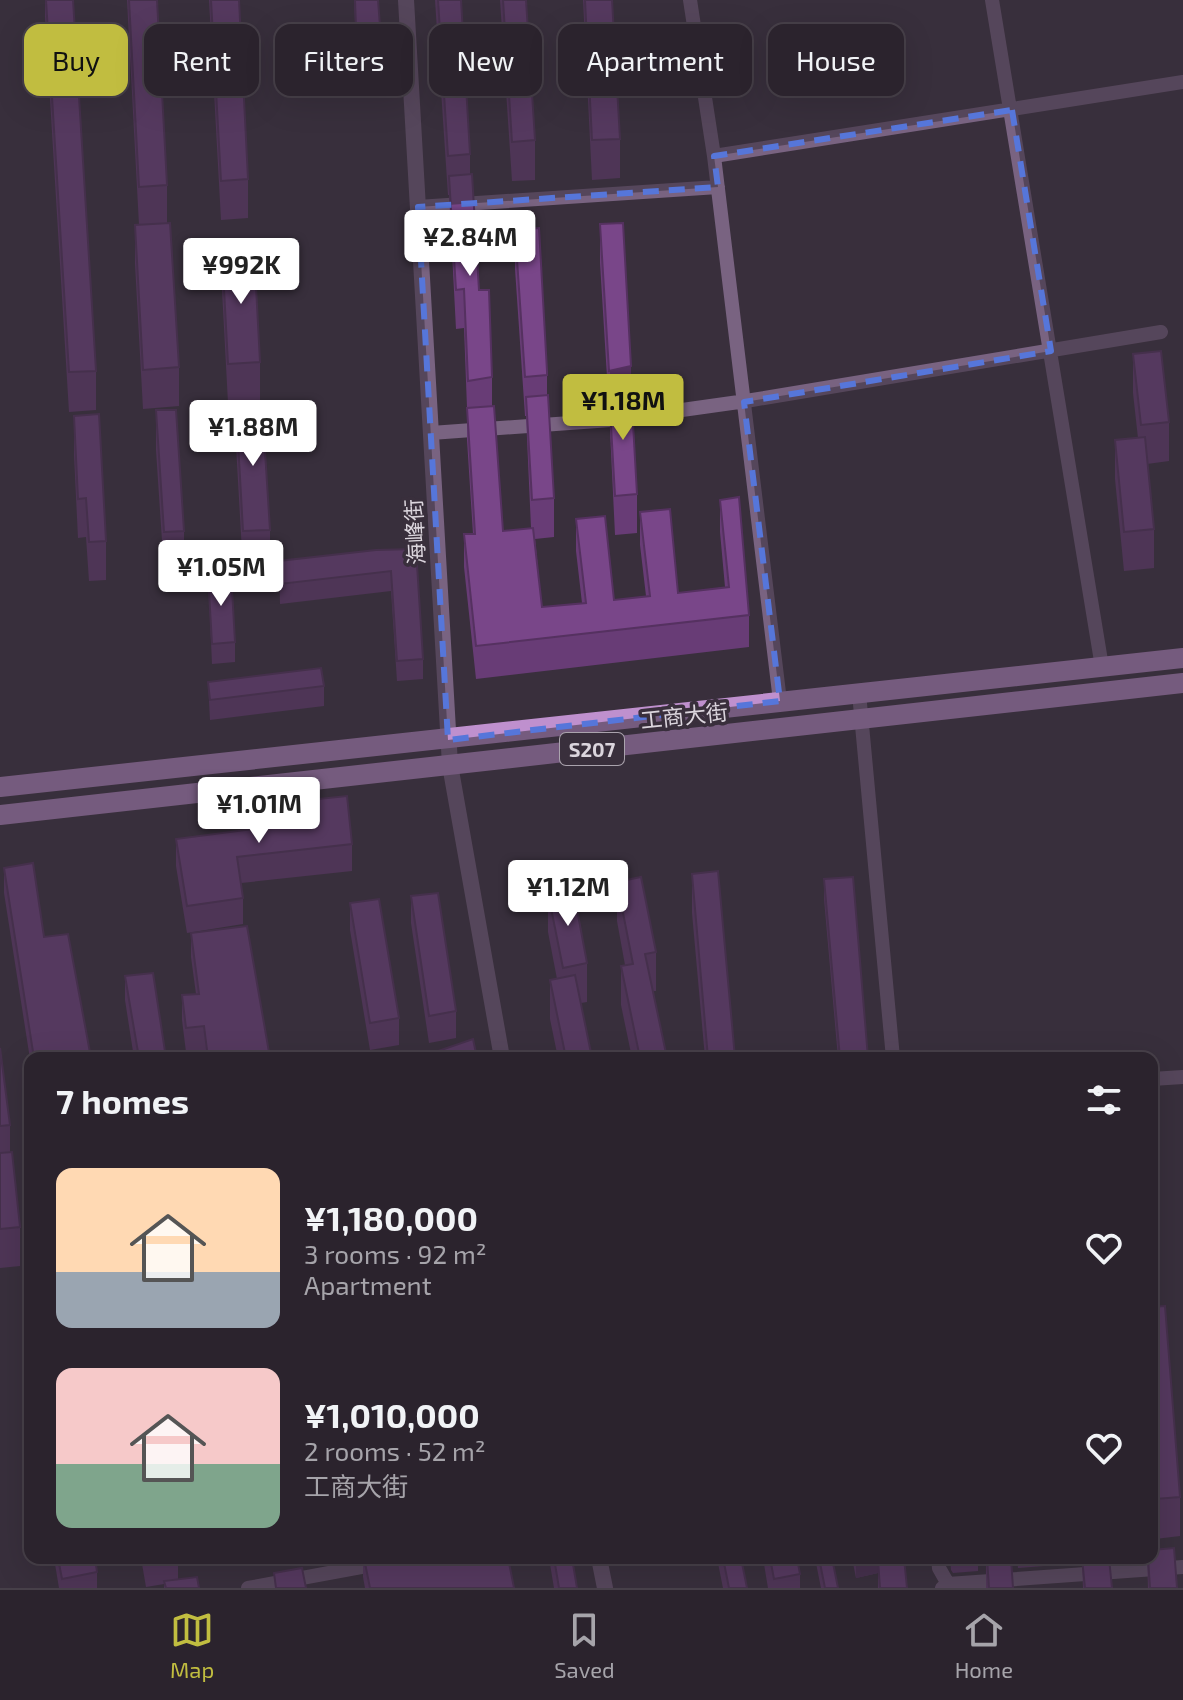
<!DOCTYPE html>
<meta charset="utf-8">
<style>
body{margin:0;font-family:"Exo 2","Noto Sans SC",sans-serif;background:#332b35;color:#f1f3f6;height:100vh;display:flex;flex-direction:column;font-size:30px;white-space:nowrap}
*{box-sizing:border-box;margin:0}
p{font-size:26px;color:#a6a4aa}
.icon{flex:none;width:44px;height:44px;fill:none;stroke:currentColor;stroke-width:2;stroke-linecap:round;stroke-linejoin:round}
.map{position:relative;flex:1;overflow:hidden}
.side{position:absolute;left:24px;top:1052px;width:1134px;height:512px;display:flex;flex-direction:column;background:#2b232d;border-radius:16px;box-shadow:0 8px 32px #0002,0 0 0 2px #474049}
.side>*{flex:none}
.banner{position:absolute;left:24px;top:24px;width:1136px;height:72px;display:flex;gap:16px}
.price{position:absolute;translate:-50% -68px;padding:0 18px;border-radius:8px;background:#fff;color:#222;font-size:26px;line-height:52px;filter:drop-shadow(0 2px 4px #0008)}
.price::after{content:'';position:absolute;left:50%;top:48px;width:24px;height:18px;margin-left:-12px;background:inherit;clip-path:polygon(0 0,100% 0,50% 100%)}
.price.current{background:#c1bd40;color:#111}
ul{padding:0;list-style:none}
li{display:flex;align-items:center;gap:24px;height:200px;padding:0 32px}
li span{display:grid;place-items:center;flex:none;width:224px;height:160px;border-radius:16px;color:#555}
li>.icon{margin-inline-start:auto}
span .icon{width:96px;height:96px;fill:#fffc;stroke-width:1}
li b{font-size:34px}
h2{display:flex;justify-content:space-between;align-items:center;height:96px;padding:0 32px;font-size:34px}
.tag{padding:0 28px;border-radius:16px;background:#2b232d;box-shadow:0 8px 32px #0002,0 0 0 2px #474049;font-size:28px;line-height:72px}
.tag.current{background:#c1bd40;color:#111}
.tab-bar{display:flex;justify-content:space-around;align-items:center;height:112px;border-top:2px solid #474049;background:#2b232d;font-size:22px;color:#a6a4aa}
.tab-bar a{display:grid;justify-items:center;gap:4px}
.tab-bar .current{color:#c1bd40}
.map>svg:first-child{display:block}
</style>
<div class="map">
<svg width="1183" height="1588" viewBox="0 0 1183 1588">
<rect width="100%" height="100%" fill="#392f3c"/>
<g fill="none" stroke-linecap="round" stroke-linejoin="round">
<path stroke="#796381" stroke-width="14" d="M690,0l24,156 66,545
M992,0l110,667
M714,156l469,-74
M418,207l300,-20
M431,433l180,-13 135,-19 415,-69
M859,693l34,365
M1152,1079l31,-2
M938,1558l1,10 9,16
M248,1588l162,-30
M942,1588l6,-4 235,-17"/>
<path stroke="#796381" stroke-width="16" d="M406,0l44,765 52,293
M599,1558l6,30"/>
<path stroke="#bf90ce" stroke-width="20" d="M0,787l1183,-129
M0,815l1183,-132"/>
</g>
<path fill="#683c76" d="M45,0h28l23,371v39l-27,2 -24,-395z
M127,0h30l10,185v38l12,144v39l-36,3 -8,-145v-39h4z
M209,0h30l9,179v39l-27,2z
M354,0h24l2,46 -24,2z
M435,0h26l9,154v20l9,116 13,87v29l11,125 28,-3 -5,-112h-1l-10,-147v-39l32,141v25l7,102v39l-19,2 7,68 40,-4 -6,-52v-32l38,81 32,-4 -6,-51v-33l38,81 47,-6 -5,-55v-32l29,115v32l-273,32 -12,-112v-33h9l-6,-94v-32l-3,-80 -8,1 -7,-134h-1z
M500,0h26l9,140v40l-23,1z
M583,0h29l8,139v39l-28,2z
M600,224l31,170 6,100v39l-22,2 -6,-125 -9,-147z
M222,251l38,111v39l-32,2 -6,-113z
M1133,354l36,68v39l-22,3 7,65v39l-30,3 -9,-92v-39l23,-2 -5,-45z
M236,406l34,124v39l-27,1 -7,-125z
M156,410l28,121v39l-20,1 -8,-121z
M74,416l32,125v39l-17,1 -3,-44 -8,1 -4,-83z
M416,549l7,110v20l-26,2 -6,-90 -111,13 -1,-43z
M208,573l27,69v20l-23,2z
M208,682l116,4v20l-114,14z
M252,806l100,38v27l-111,12 2,15v26l-56,9 -11,-67v-27l76,-10z
M4,868l40,69 47,121h-61v1l-26,-166z
M692,874l43,184h-30l-13,-145z
M824,879l44,179h-30l-14,-159z
M617,882l39,70v39h-3l14,67h-35l-11,-53v-39l4,-1 -8,-44z
M548,893l39,70v39l-6,1 11,55h-34l-8,-39v-39l7,-1 -9,-47z
M411,896l45,115v27l-27,5 -18,-120z
M350,903l49,115v27l-29,5 -20,-120z
M191,933l79,125h-65l-1,-8 -18,2 -4,-32v-25l14,-1 -5,-37z
M125,976l41,82h-32l-9,-58z
M0,1048l10,77v27l10,75v39l-20,2z
M30,1140v30l-2,-9v-20z
M1152,1307l28,190v39l-25,3 -3,-32z
M54,1558h41l2,14v16h-38z
M141,1558h37v21l21,9h-35v-4l-18,3z
M363,1558h145l6,30h-149l-2,-11z
M549,1558h23l5,30h-23z
M717,1558h24l6,30h-24z
M763,1558h34l3,16v14h-32z
M815,1558h17l6,30h-17z
M852,1558h26v2l29,28h-29v-15l-22,5z
M950,1558h28v13l-25,2 -2,-3z
M986,1558l27,30h-27z
M1017,1558h27v8l-26,2z
M1080,1558h29l3,30h-29l-1,-24h-1z
M1147,1558h5l25,30h-29z"/>
<path fill="#553160" d="M631,366v39l-21,-5v-29z
M269,1558h27l-27,7z
M856,1558h22v15l-22,5z"/>
<path fill="#794689" stroke="#553160" stroke-width="2" d="M46,0h27l23,371 -27,1z
M129,0h28l10,185 -28,2z
M211,0h28l9,179 -27,2z
M355,0h23l2,26 -24,1z
M438,0h23l9,154 -22,2z
M503,0h23l9,140 -23,2z
M585,0h27l8,139 -28,1z
M472,174l7,116h10l3,87 -24,4 -4,-92 -8,1 -7,-114z
M170,223l9,144 -36,3 -8,-145z
M623,223l8,143 -22,5 -9,-147z
M539,228l8,143v4l-22,2 -10,-147z
M254,249l6,113 -32,2 -6,-113z
M1161,351l8,71 -28,3 -8,-71z
M631,388l6,106 -22,2 -6,-105z
M548,395l6,103 -22,2 -6,-103z
M262,404l8,126 -27,1 -7,-125z
M494,406l9,125 30,-3 9,79 44,-4 -10,-84 29,-3 9,84 36,-4 -10,-84 30,-3 8,84 51,-6 -9,-87 19,-3 10,118 -273,31 -12,-112h11l-8,-126z
M156,410h20l8,121 -20,1z
M99,414l7,127 -17,1 -3,-44 -8,1 -4,-83z
M1145,437l9,92 -30,3 -9,-92z
M416,549l7,110 -26,2 -6,-90 -111,13 -1,-23 97,-11z
M231,572l4,70 -23,2 -4,-71z
M321,668l3,18 -114,14 -2,-18z
M347,796l5,48 -115,13 6,41 -56,8 -11,-67 78,-10 -2,-23z
M33,863l11,74 24,-3 23,124h-57l-30,-190z
M718,871l17,187h-27l-16,-184z
M641,877l15,75 -11,2 22,104h-27l-19,-92 12,-2 -16,-82z
M853,877l15,181h-28l-16,-179z
M573,888l14,75 -24,5 -15,-75z
M438,893l18,118 -27,5 -18,-120z
M379,899l20,119 -29,5 -20,-120z
M247,926l23,132h-62l-4,-32 -18,2 -4,-33 17,-1 -8,-61z
M153,973l13,85h-27l-14,-82z
M575,975l17,83h-26l-16,-78z
M473,1039l4,19h-59z
M0,1048l10,77 -10,1z
M12,1152l8,75 -20,2v-76z
M1165,1306l15,191 -25,2 -3,-31v-161z
M1174,1548l3,40h-27l-2,-30h4v-8z
M58,1558h37l2,14 -35,7z
M364,1558h144l6,30h-144z
M554,1558h18l5,30h-18z
M723,1558h18l6,30h-18z
M770,1558h27l3,16 -26,5z
M819,1558h13l6,30h-13z
M904,1558l3,30h-27l-2,-28z
M987,1558h24l2,30h-24z
M1082,1558h27l3,30h-27z
M302,1568l4,20h-30l-2,-15z
M197,1577l2,11h-33l-2,-7z"/>
<path d="M0 0H1183V1588H0ZM1012,110l39,241 -307,51 36,299 -332,39 -30,-533 300,-20 -4,-31z" fill="#392f3c" fill-opacity=".55" fill-rule="evenodd"/>
<path fill="none" stroke="#5676da" stroke-width="6" stroke-dasharray="16 10" stroke-linejoin="round" d="M1012,110l39,241 -307,51 36,299 -332,39 -30,-533 300,-20 -4,-31z"/>
<g text-anchor="middle" dominant-baseline="central" stroke-width="7" stroke-linejoin="round" paint-order="stroke">
<rect fill="#392f3c" stroke="#aaa3ad" stroke-width="2" x="560" y="733" width="64" height="32" rx="6"/>
<g font-size="20" font-weight="bold" fill="#dbd5dd">
<text x="592" y="749">S207</text>
</g>
<g font-size="22" fill="#dbd5dd" stroke="#392f3c">
<text transform="translate(414 532) rotate(-93)">海峰街</text>
<text transform="translate(684 715) rotate(-6)">工商大街</text>
</g>
</g>
</svg>
<b class="price" style="left:470px;top:278px">¥2.84M</b>
<b class="price" style="left:241px;top:306px">¥992K</b>
<b class="price current" style="left:623px;top:442px">¥1.18M</b>
<b class="price" style="left:253px;top:468px">¥1.88M</b>
<b class="price" style="left:221px;top:608px">¥1.05M</b>
<b class="price" style="left:259px;top:845px">¥1.01M</b>
<b class="price" style="left:568px;top:928px">¥1.12M</b>
<div class="banner">
<a class="tag current">Buy</a>
<a class="tag">Rent</a>
<a class="tag">Filters</a>
<a class="tag">New</a>
<a class="tag">Apartment</a>
<a class="tag">House</a>
</div>
<section class="side">
<h2>7 homes<svg class="icon" aria-label="filters" viewBox="0 0 24 24"><path d="M4 7h16M4 17h16"/><circle cx="9" cy="7" r="2"/><circle cx="15" cy="17" r="2"/></svg></h2>
<ul>
<li><span style="background:linear-gradient(#ffd9b3 65%,#9aa5b1 0)"><svg class="icon" aria-label="home" viewBox="0 0 24 24"><path d="M3 11l9-7 9 7M6 9v11h12V9"/></svg></span><div><b>¥1,180,000</b><p>3 rooms · 92 m²</p><p>Apartment</p></div><svg class="icon" aria-label="heart" viewBox="0 0 24 24"><path d="M12 20l-8-8c-3-5 5-10 8-4 3-6 11-1 8 4z"/></svg></li>
<li><span style="background:linear-gradient(#f6c9c9 60%,#7fa58c 0)"><svg class="icon" aria-label="home" viewBox="0 0 24 24"><path d="M3 11l9-7 9 7M6 9v11h12V9"/></svg></span><div><b>¥1,010,000</b><p>2 rooms · 52 m²</p><p>工商大街</p></div><svg class="icon" aria-label="heart" viewBox="0 0 24 24"><path d="M12 20l-8-8c-3-5 5-10 8-4 3-6 11-1 8 4z"/></svg></li>
</ul>
</section>
</div>
<nav class="tab-bar">
<a class="current"><svg class="icon" aria-label="map" viewBox="0 0 24 24"><path d="M3 6l6-2 6 2 6-2v14l-6 2-6-2-6 2zM9 4v14M15 6v14"/></svg>Map</a>
<a><svg class="icon" aria-label="saved" viewBox="0 0 24 24"><path d="M7 4h10v16l-5-4-5 4z"/></svg>Saved</a>
<a><svg class="icon" aria-label="home" viewBox="0 0 24 24"><path d="M3 11l9-7 9 7M6 9v11h12V9"/></svg>Home</a>
</nav>
